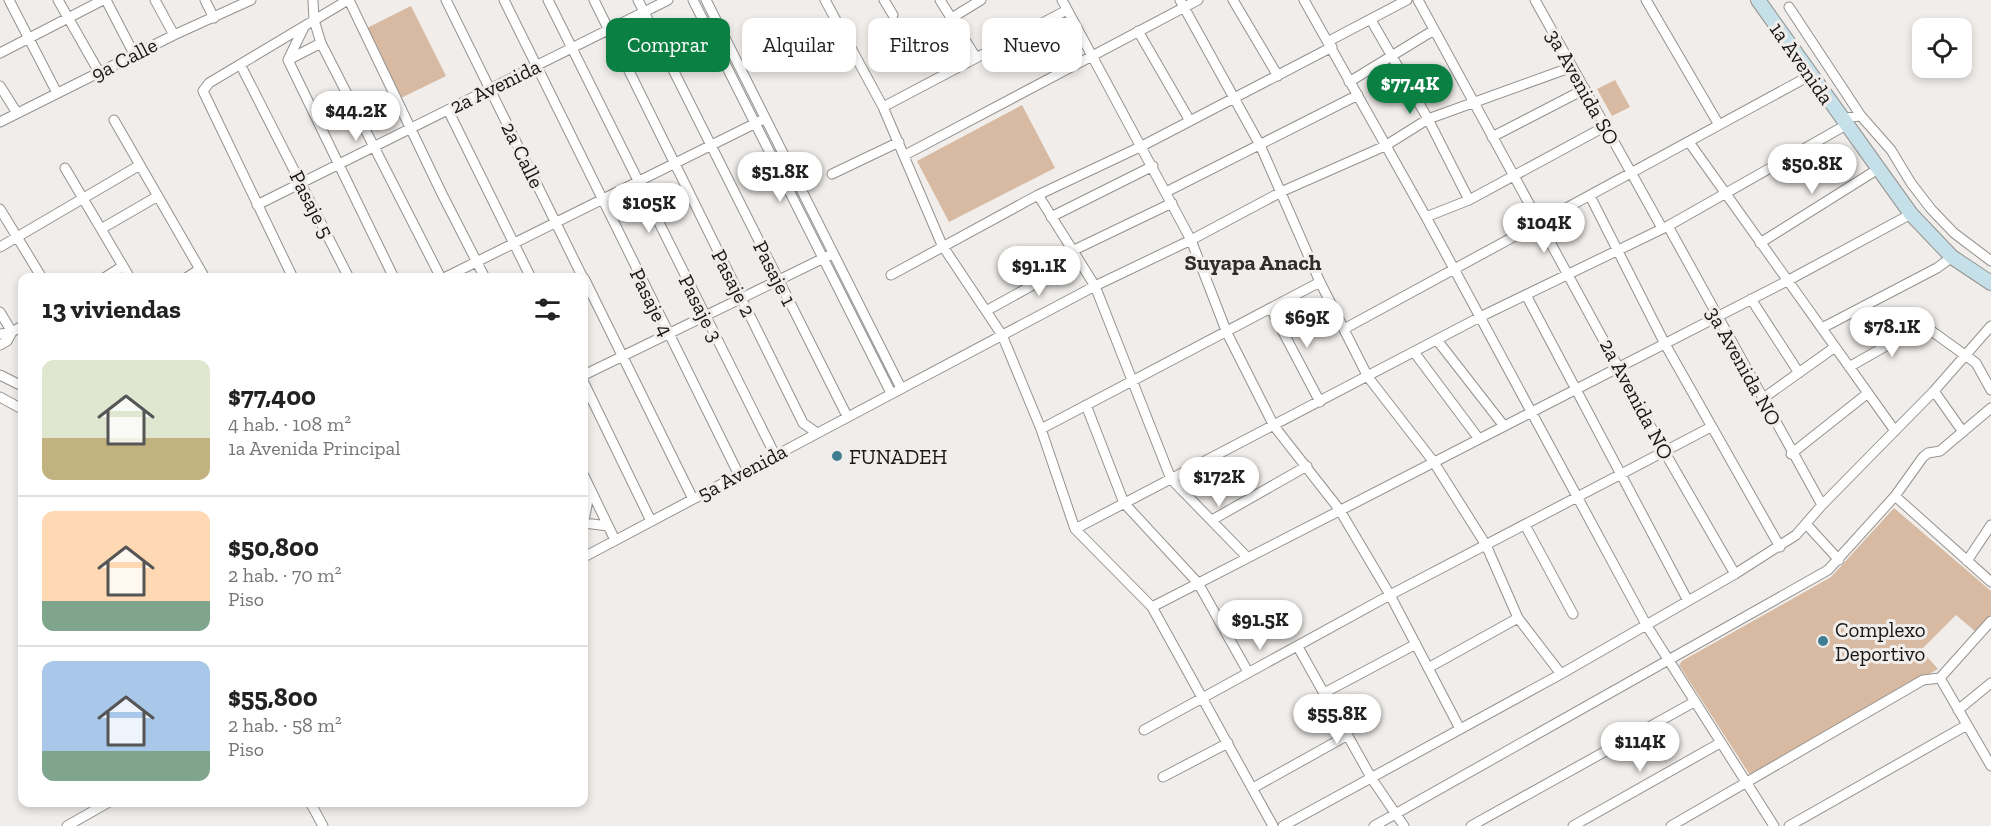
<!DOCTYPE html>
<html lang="es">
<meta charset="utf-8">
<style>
body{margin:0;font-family:"Zilla Slab",serif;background:#f6f6f6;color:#222;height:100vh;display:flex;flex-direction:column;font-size:22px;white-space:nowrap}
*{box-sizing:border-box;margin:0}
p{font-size:20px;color:#767676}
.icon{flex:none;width:33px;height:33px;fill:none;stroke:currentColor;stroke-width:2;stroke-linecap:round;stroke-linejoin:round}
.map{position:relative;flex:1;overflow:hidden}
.panel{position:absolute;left:18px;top:273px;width:570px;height:534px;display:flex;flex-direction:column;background:#fff;border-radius:12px;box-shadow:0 3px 9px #0003}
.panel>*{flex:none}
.guide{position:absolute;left:606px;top:18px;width:570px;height:54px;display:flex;gap:12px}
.fabs{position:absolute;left:1912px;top:18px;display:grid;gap:12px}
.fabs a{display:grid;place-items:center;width:60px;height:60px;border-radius:12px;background:#fff;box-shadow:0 3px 9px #0003;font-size:30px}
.price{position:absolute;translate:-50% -51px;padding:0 14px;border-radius:21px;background:#fff;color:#222;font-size:20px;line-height:39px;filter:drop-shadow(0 2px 3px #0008)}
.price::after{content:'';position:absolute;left:50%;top:36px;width:18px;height:14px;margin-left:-9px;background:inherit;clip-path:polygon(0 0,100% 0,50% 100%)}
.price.on{background:#0b8043;color:#fff}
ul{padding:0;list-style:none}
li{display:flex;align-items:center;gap:18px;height:150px;padding:0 24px}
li+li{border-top:2px solid #e0e0e0}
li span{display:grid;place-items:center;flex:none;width:168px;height:120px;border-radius:12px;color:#555}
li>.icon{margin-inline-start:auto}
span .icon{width:72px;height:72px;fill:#fffc;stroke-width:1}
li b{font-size:26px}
h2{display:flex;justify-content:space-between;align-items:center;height:72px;padding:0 24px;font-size:26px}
.tag{padding:0 21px;border-radius:12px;background:#fff;box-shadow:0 3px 9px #0003;font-size:21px;line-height:54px}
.tag.on{background:#0b8043;color:#fff}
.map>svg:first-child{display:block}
</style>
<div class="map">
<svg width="1991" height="826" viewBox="0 0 1991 826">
<rect width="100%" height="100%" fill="#f0edea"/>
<path fill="#d7baa1" d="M411,6l35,70 -45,22 -34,-70z
M1615,80l15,27 -18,9 -15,-27z
M1022,105l33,63 -106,54 -32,-61z
M1894,508l97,83v24l-15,17 -20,-17 -35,35 17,19 -188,106 -71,-110 3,-4 149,-84z"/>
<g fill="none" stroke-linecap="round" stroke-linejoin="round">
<defs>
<path id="street" d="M9,0l48,93
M58,0l41,72
M106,0l28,54
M155,0l19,35
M205,0l9,18
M313,0l1,20 7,23 120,235
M349,0l93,194 43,84
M446,0l137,278
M504,0l235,475
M548,0l227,455
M594,0l209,423 14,10
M638,0l209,416
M693,0l198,393
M706,0l195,388
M825,0l58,107 59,138 60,90 39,94 34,100 77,78 121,219
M884,0l9,15
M940,0l35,56
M1062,0l129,240 36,93 47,93 65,83 51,86 69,132
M1180,0l80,145 60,137 48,95 65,84 53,84 32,73 43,56
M1233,0l45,76
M1304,0l122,217 221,409 127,200
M1418,0l246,451 71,123
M1535,0l127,228
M1646,0l73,125
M1789,7l72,109
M950,19l31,-19
M1371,20l57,99 41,81
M304,27l-16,33 106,218
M1138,31l52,90
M1329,41l78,-41
M0,53l103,-53
M288,60l33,-17
M241,66l108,212
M1349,82l85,-52
M0,86l17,27
M883,107l184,-97
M448,110l83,168
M1841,118l20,-2 30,34 20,33 20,26 23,24 37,28
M114,120l91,158
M0,122l174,-87 77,-35
M1492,137l93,-48
M1689,142l206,289
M905,155l293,-155
M65,168l65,110
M832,174l67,-32
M1166,192l192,-97
M1038,195l57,91 76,193 75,77
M1590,196l75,148 115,203
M257,205l411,-205
M0,209l42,69
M1051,217l102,-51
M1426,217l43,-17 135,-73
M1668,226l154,279
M101,229l57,-33
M1760,243l118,-74
M0,247l140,-82
M1072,251l100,-48
M891,275l147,-80 104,-49 190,-99
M104,278l19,-12
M186,278l14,-9
M293,278l-90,-187 6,-8 139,-83
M444,278l318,-158
M584,278l109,221
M1526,295l162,306
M1751,299l48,74
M1271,309l49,93
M986,311l92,-51
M0,312l12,20
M1822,328l115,-60 15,-11
M1344,329l467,-254
M0,334l12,-2 10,-6
M1437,340l67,86
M0,345l7,-4 5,-9
M1414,352l65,87
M1849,367l72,-41 5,1 50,36 15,27
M0,375l22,11
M584,375l244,-119
M584,383l67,138
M1934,391l29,41
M0,397l22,12
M1762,399l73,-52
M1086,405l38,98 74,80 50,89
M1041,429l279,-147
M1791,454l77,-61
M584,476l31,64
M1895,496l96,86
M1212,520l95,-54
M584,521l6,-32
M584,523l24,3
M1525,525l48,89
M1807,525l32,35
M1075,529l405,-212 188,-91 178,-101
M584,557l511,-271 96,-46 92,-49 102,-45 43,-27 144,-52
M1967,561l24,-36
M1152,607l635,-326 124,-67
M1298,647l74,132 32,47
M1428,668l90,-50
M1940,678l51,88
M1324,693l92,-49
M1958,710l33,-27
M1144,730l246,-135 321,-168
M1163,777l65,-34
M1253,788l95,-53
M310,802l13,24
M67,826l42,-24
M1283,826l278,-152 174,-100 61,-39 26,-30 112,-114 57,-65
M1374,826l454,-256 67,-74 28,-39 5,-4 12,-2 51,-43
M1471,826l223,-124
M1573,826l147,-83
M1671,826l252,-146 17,-2 51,-57
M1789,826l178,-101"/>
<path id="secondary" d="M1758,0l153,214 41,43 39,26"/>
</defs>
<use href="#street" stroke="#94928f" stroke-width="11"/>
<use href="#secondary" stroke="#94928f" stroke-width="16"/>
<use href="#street" stroke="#fff" stroke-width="9"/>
<use href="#secondary" stroke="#c5e0e8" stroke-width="14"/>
</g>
<g fill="#3f7e92" stroke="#f0edea" stroke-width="2">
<circle cx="837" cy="456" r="6"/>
<circle cx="1823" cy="641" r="6"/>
</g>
<g text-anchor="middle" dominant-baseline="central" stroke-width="6" stroke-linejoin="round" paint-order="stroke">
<g font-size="21" fill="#181716" stroke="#f0edea">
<text transform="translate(124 59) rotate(-27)">9a Calle</text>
<text transform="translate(1802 63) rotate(55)">1a Avenida</text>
<text transform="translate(495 86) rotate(-26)">2a Avenida</text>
<text transform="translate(1583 87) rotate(61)">3a Avenida SO</text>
<text transform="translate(523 155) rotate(64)">2a Calle</text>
<text transform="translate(312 204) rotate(63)">Pasaje 5</text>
<text transform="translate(775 273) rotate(63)">Pasaje 1</text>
<text transform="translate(734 283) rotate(63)">Pasaje 2</text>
<text transform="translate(652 302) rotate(64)">Pasaje 4</text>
<text transform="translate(701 308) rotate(63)">Pasaje 3</text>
<text transform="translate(1744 366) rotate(61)">3a Avenida NO</text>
<text transform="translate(1637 399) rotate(62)">2a Avenida NO</text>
<text transform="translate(742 472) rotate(-28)">5a Avenida</text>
</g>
<g font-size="21" fill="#181716" stroke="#f0edea" text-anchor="start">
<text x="849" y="456">FUNADEH</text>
<text x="1835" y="629">Complexo<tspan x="1835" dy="24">Deportivo</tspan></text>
</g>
<g font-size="22" font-weight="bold" fill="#302d2b" stroke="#f0edea">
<text x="1253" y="262">Suyapa Anach</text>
</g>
</g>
</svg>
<div class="fabs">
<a><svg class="icon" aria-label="locate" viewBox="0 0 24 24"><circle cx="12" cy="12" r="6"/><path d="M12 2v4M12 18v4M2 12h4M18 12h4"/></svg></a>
</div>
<b class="price on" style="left:1410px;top:115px">$77.4K</b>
<b class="price" style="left:356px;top:142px">$44.2K</b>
<b class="price" style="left:1812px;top:195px">$50.8K</b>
<b class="price" style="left:780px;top:203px">$51.8K</b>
<b class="price" style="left:649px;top:234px">$105K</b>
<b class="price" style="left:1544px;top:254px">$104K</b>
<b class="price" style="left:1039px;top:297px">$91.1K</b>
<b class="price" style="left:1307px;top:349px">$69K</b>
<b class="price" style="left:1892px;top:358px">$78.1K</b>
<b class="price" style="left:1219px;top:508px">$172K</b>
<b class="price" style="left:1260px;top:651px">$91.5K</b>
<b class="price" style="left:1337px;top:745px">$55.8K</b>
<b class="price" style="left:1640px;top:773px">$114K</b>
<div class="guide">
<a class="tag on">Comprar</a>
<a class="tag">Alquilar</a>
<a class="tag">Filtros</a>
<a class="tag">Nuevo</a>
</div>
<section class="panel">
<h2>13 viviendas<svg class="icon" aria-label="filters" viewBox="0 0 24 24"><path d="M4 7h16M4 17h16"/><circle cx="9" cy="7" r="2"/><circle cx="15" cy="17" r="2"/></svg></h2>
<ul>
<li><span style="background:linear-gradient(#dfe7d0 65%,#c2b280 0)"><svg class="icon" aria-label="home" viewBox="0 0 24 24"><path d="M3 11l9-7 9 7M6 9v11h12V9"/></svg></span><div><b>$77,400</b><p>4 hab. · 108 m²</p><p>1a Avenida Principal</p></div></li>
<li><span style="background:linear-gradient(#ffd9b3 75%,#7fa58c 0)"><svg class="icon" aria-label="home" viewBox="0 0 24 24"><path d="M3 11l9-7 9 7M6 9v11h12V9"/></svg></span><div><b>$50,800</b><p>2 hab. · 70 m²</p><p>Piso</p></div></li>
<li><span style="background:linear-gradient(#a9c7e8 75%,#7fa58c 0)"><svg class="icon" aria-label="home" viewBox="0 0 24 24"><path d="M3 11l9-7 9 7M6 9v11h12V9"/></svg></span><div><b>$55,800</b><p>2 hab. · 58 m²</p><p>Piso</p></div></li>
</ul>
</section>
</div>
